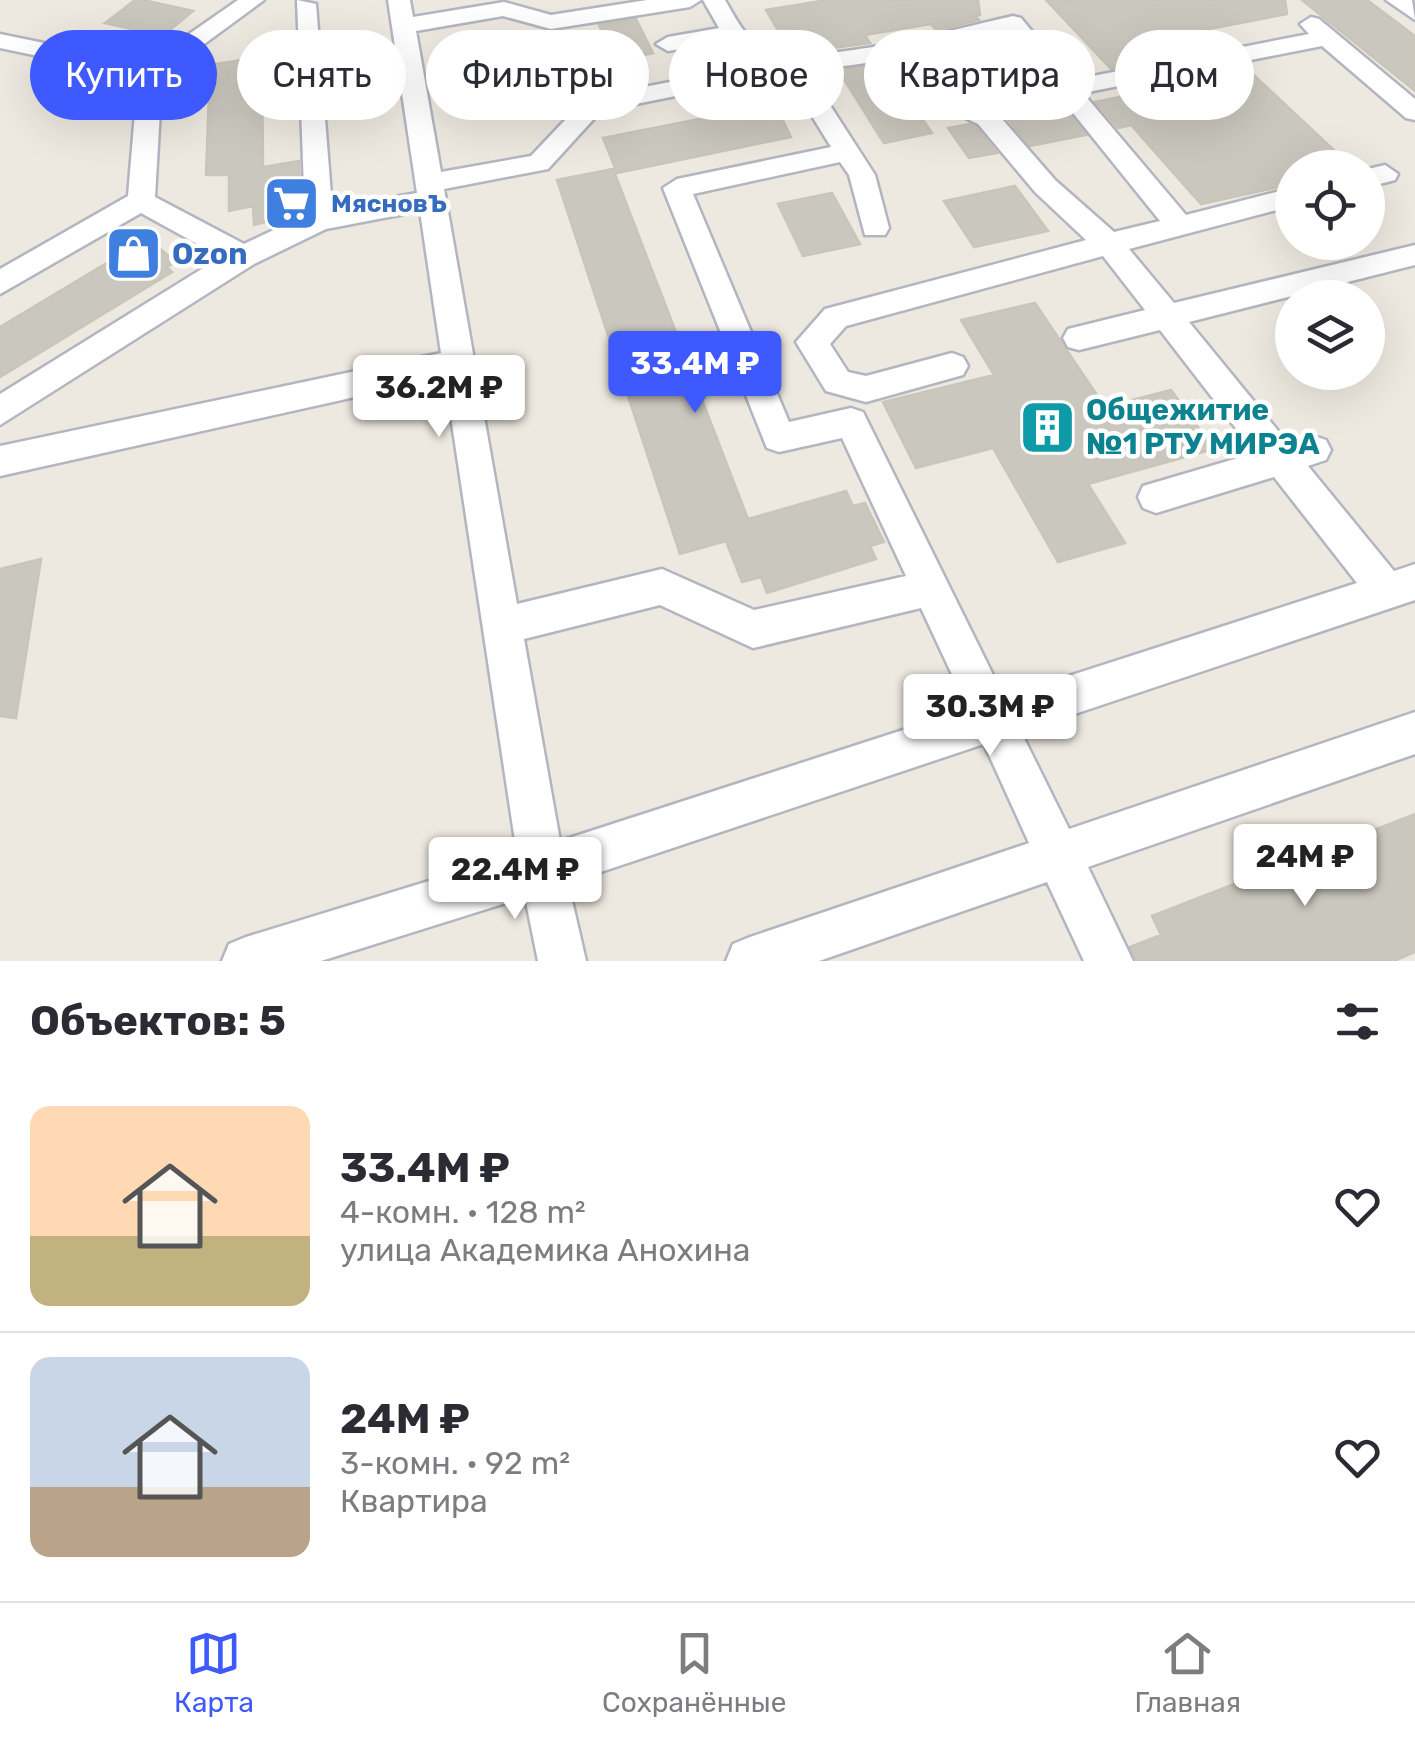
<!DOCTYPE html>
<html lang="ru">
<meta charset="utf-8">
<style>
body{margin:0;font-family:Rubik,sans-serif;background:#f7f7f7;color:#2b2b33;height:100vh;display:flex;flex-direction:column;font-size:38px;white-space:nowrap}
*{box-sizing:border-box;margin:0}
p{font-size:32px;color:#7c7c81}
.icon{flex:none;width:55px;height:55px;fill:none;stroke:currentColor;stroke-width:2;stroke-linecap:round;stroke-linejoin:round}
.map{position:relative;height:961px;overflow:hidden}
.drawer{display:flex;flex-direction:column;background:#fff;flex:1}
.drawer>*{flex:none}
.hud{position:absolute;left:30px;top:30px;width:1355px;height:90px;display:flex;gap:20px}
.fabs{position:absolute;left:1275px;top:150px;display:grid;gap:20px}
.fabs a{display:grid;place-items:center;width:110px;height:110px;border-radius:50%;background:#fff;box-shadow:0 10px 40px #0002;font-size:50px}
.price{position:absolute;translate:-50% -85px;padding:0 22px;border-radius:10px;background:#fff;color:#222;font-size:32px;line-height:65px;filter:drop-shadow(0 2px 5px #0008)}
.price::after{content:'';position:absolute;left:50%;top:60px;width:30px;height:22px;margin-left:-15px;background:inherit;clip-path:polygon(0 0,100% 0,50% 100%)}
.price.selected{background:#3e59fd;color:#fff}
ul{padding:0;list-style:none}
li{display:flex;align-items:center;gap:30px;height:250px;padding:0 30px}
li+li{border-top:2px solid #e1e1e2}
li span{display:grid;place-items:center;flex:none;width:280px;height:200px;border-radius:20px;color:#555}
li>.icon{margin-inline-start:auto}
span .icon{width:120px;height:120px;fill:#fffc;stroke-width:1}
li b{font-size:42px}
h2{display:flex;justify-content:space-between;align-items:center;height:120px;padding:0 30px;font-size:42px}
.chip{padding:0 35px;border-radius:45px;background:#fff;box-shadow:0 10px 40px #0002;font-size:35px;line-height:90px}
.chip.selected{background:#3e59fd;color:#fff}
.menu{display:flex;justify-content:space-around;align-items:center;height:140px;border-top:2px solid #e1e1e2;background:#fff;font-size:28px;color:#7c7c81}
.menu a{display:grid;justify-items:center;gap:5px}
.menu .selected{color:#3e59fd}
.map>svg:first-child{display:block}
</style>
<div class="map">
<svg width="1415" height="961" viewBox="0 0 1415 961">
<rect width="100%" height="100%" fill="#eee9e0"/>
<path fill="#cac7be" stroke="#cac5b9" stroke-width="2.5" d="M135,0h8l50,11 -30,25 -58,-13z
M827,0h151l2,15 -5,1 4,4 -43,10 -5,-6 -66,11 5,8 -45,6 -4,-6 -32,6 -23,-39z
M1046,0h239l2,14 -83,16 19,17 -112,22z
M1302,0h65l48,36v55z
M636,19l17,34 -38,8 -16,-36z
M994,38l57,68 13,2 22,27 -56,11 -80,-97z
M254,58v4l8,-1 1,106 36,-6 2,52 -47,12 -1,-19 -24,5v-36h-23l4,-110z
M884,63l48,70 -48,10 -46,-73z
M1243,65l110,103h-61v16l-91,20 -70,-79 -13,3 -23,-26 39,-8 -5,-6z
M775,104l16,33 -174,36 -14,-35z
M969,124l7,3 21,26 -28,5 -21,-30z
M613,169l135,350 98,-28 7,15 12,-3 19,39 -14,4 6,13 -109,34 -6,-16 -19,5 -16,-41 -46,13 -123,-374z
M1015,186l33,45 -74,16 -30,-46z
M832,193l28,51 -57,12 -25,-52z
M152,242l24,20 -9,5 5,5 -172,105v-50l140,-84 4,4z
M1035,303l70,104 66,-17 43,59 -126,35 37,59 -67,19 -65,-114 -77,20 -33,-66 111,-27 -33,-55z
M41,559l-25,159 -16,-2v-147z
M1415,814v138l-21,9h-257l-7,-14 31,-12 -9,-19z"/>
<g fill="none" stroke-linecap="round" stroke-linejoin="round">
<defs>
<path id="minor" d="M238,0h26l-102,75 -7,122 89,47 61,-29 -8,-215 19,4 16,204 85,-15 -29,-193h22l3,17 91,-15 47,13 96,-15h54l-11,7 -139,22 -48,-13 -87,15 25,141 90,-16 53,-56 9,-3 164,-32 60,20 58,90 14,53 -4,7h-20l-16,-60 -9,-13 -147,32 96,228 62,-14 12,4 141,285 353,-114 -83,-106 -118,36 -13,-5 -5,-11 5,-11 112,-33 -95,-123 -81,20 -11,-3 -5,-9 5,-9 77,-19 -42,-54 -257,70 -16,18 18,28 18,4 86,-23 11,4 5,9 -5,9 -97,27 -40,-11 -30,-49 29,-33 261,-69 -51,-48 -57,-68 -68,-32 -3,-5 3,-5h18l68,30 59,68 59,52 46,-11 -153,-190c-66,15 -229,69 -279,10l-60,10 -12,-7 12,-7 51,-9 -16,-28h22c10,17 20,38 38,48 43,23 199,-21 250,-32l8,2 51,62 237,-46 -9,-10 11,-7 8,2 96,80v21l-9,-2 -84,-72 -239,47 103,122 106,-27v18l-163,43 45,54 241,-58v20l-226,57 99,121 26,-7 12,4 5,10 -5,10 -18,6 86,105 21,-7v36l-394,132 48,97 346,-117v42l-327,113 45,94h-49l-37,-79 -228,79h-93l7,-17 17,-7 279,-94 -45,-99 -416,139 18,78h-48l-13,-64 -204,64h-99l7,-17 17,-7 271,-83 -72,-477 -445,99v-30l441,-93 -21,-142 -94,18 -72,35 -254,161v-31l221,-137 -80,-44 -141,81v-25l128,-73 10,-119 -138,-29v-14l146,30zM755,80l44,15 32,52 -154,32 -14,9 104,260 12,4 63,-14 64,138 -152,34 -92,-41 -145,35 -73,-415 104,-20 53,-58zM660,605l93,43 168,-40 47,101 -408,132 -36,-202z
M1386,0h26l3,20z
M1385,165l13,9 -3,6 -27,7v-18z"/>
</defs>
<use href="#minor" stroke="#b3b5c0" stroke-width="5"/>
<use href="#minor" fill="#fff" fill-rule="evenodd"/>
</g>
<defs>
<symbol id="supermarket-square" viewBox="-11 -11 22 22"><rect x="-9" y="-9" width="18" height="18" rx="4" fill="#3f7fe0" stroke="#fff"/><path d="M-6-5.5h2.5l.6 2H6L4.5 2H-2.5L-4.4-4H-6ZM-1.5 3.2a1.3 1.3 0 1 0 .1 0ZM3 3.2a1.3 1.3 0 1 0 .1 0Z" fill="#fff"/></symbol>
<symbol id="shop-square" viewBox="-11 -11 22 22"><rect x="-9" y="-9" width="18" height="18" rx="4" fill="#3f7fe0" stroke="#fff"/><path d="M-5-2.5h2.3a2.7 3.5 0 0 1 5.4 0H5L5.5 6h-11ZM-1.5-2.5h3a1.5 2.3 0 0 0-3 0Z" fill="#fff"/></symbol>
<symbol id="building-square" viewBox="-11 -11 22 22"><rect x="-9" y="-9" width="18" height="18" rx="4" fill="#0f9aa8" stroke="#fff"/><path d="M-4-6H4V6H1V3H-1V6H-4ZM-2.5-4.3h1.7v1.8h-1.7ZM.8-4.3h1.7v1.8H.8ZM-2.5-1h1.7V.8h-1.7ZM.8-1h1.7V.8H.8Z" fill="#fff"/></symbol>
</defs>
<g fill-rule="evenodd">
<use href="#supermarket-square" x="260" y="172" width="63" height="63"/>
<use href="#shop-square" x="102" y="222" width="63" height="63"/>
<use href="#building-square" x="1016" y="396" width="63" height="63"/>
</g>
<g text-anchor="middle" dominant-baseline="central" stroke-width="9" stroke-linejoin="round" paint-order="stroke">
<g font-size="25" font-weight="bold" fill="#366cbe" stroke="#fff" text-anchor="start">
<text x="331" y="203">МясновЪ</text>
</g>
<g font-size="30" font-weight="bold" fill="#366cbe" stroke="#fff" text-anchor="start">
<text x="172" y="254">Ozon</text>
</g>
<g font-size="30" font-weight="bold" fill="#0d838f" stroke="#fff" text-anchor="start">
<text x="1086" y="410">Общежитие<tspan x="1086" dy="34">№1 РТУ МИРЭА</tspan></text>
</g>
</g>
</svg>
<div class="fabs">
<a><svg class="icon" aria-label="locate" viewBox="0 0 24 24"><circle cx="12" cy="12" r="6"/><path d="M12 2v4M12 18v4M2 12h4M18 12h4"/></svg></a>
<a><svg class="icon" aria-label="layers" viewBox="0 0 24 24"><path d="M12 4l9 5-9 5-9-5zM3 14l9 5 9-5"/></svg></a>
</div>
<b class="price selected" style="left:695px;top:416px">33.4M ₽</b>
<b class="price" style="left:439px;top:440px">36.2M ₽</b>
<b class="price" style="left:990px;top:759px">30.3M ₽</b>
<b class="price" style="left:1305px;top:909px">24M ₽</b>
<b class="price" style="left:515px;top:922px">22.4M ₽</b>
<div class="hud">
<a class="chip selected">Купить</a>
<a class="chip">Снять</a>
<a class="chip">Фильтры</a>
<a class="chip">Новое</a>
<a class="chip">Квартира</a>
<a class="chip">Дом</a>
</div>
</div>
<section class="drawer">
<h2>Объектов: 5<svg class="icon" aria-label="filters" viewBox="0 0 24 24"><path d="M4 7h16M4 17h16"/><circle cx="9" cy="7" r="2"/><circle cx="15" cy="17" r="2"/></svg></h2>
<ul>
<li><span style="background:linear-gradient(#ffd9b3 65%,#c2b280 0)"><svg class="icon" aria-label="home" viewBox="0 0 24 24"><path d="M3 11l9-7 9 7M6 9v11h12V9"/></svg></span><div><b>33.4M ₽</b><p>4-комн. · 128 m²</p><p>улица Академика Анохина</p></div><svg class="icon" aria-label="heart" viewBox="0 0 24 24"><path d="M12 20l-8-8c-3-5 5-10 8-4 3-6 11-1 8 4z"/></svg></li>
<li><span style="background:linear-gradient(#c9d6e8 65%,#b9a48a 0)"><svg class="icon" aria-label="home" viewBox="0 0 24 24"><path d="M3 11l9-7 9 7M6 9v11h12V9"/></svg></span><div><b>24M ₽</b><p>3-комн. · 92 m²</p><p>Квартира</p></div><svg class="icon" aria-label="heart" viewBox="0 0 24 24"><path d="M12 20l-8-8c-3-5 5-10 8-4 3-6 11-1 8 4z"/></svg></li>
</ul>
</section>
<nav class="menu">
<a class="selected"><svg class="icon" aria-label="map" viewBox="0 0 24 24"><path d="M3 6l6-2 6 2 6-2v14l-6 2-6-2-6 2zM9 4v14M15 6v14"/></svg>Карта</a>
<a><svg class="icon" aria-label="saved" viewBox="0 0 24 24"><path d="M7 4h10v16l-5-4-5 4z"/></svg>Сохранённые</a>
<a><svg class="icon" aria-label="home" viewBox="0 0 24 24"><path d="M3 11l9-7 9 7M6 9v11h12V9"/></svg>Главная</a>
</nav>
